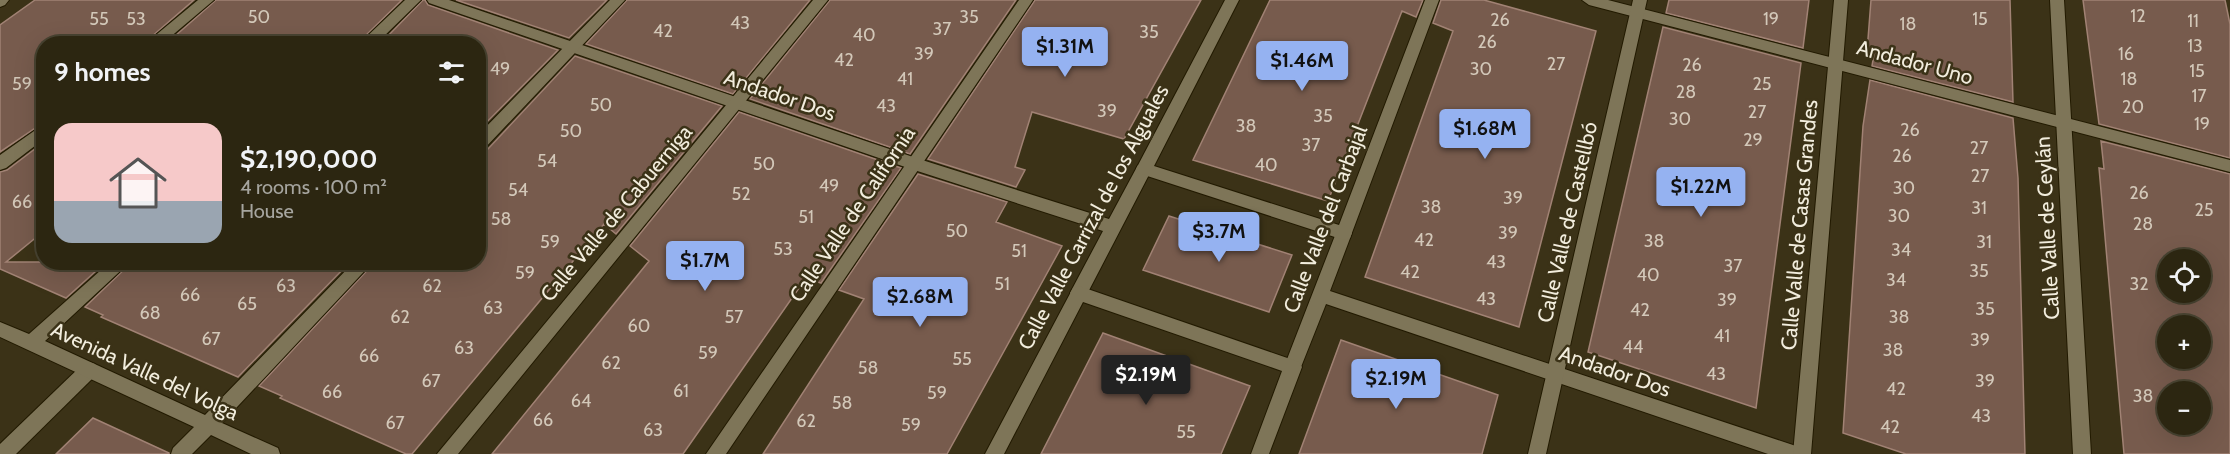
<!DOCTYPE html>
<meta charset="utf-8">
<style>
body{margin:0;font-family:Cabin,sans-serif;background:#38321f;color:#f1f3f6;height:100vh;display:flex;flex-direction:column;font-size:22px;white-space:nowrap}
*{box-sizing:border-box;margin:0}
p{font-size:20px;color:#a6a59f}
.icon{flex:none;width:33px;height:33px;fill:none;stroke:currentColor;stroke-width:2;stroke-linecap:round;stroke-linejoin:round}
.map{position:relative;flex:1;overflow:hidden}
.side{position:absolute;left:36px;top:36px;width:450px;height:234px;display:flex;flex-direction:column;background:#2c2611;border-radius:24px;box-shadow:0 6px 24px #0002,0 0 0 2px #484331}
.side>*{flex:none}
.fabs{position:absolute;left:2157px;top:249px;display:grid;gap:12px}
.fabs a{display:grid;place-items:center;width:54px;height:54px;border-radius:50%;background:#2c2611;box-shadow:0 6px 24px #0002,0 0 0 2px #484331;font-size:30px}
.price{position:absolute;translate:-50% -51px;padding:0 14px;border-radius:6px;background:#95b2f1;color:#111;font-size:20px;line-height:39px;filter:drop-shadow(0 2px 3px #0008)}
.price::after{content:'';position:absolute;left:50%;top:36px;width:18px;height:14px;margin-left:-9px;background:inherit;clip-path:polygon(0 0,100% 0,50% 100%)}
.price.selected{background:#222;color:#fff}
ul{padding:0;list-style:none}
li{display:flex;align-items:center;gap:18px;height:150px;padding:0 18px}
li+li{border-top:2px solid #484331}
li span{display:grid;place-items:center;flex:none;width:168px;height:120px;border-radius:18px;color:#555}
li>.icon{margin-inline-start:auto}
span .icon{width:72px;height:72px;fill:#fffc;stroke-width:1}
li b{font-size:26px}
h2{display:flex;justify-content:space-between;align-items:center;height:72px;padding:0 18px;font-size:26px}
.map>svg:first-child{display:block}
</style>
<div class="map">
<svg width="2230" height="454" viewBox="0 0 2230 454">
<rect width="100%" height="100%" fill="#3b3217"/>
<path fill="#775b4d" stroke="#a18274" stroke-width="1.5" fill-rule="evenodd" d="M35,0h159l-51,44h-99v78l-44,30v-127z
M216,0h186l-45,44h-191z
M423,0h2l3,5 130,45 -80,81v-87h-98z
M456,0h151l-38,38z
M627,0h183l-77,94 -147,-50z
M830,0h186l-106,154 -160,-55z
M1035,0h166l-77,139 -92,-27 -17,55 10,3 -9,17 -88,-28z
M1270,0h153l-7,17 -14,-6 -74,190 -135,-41z
M1441,0h43l112,31 -77,296 -154,-50 88,-246 -20,-8z
M1669,0h140l-6,48 -137,-35z
M1871,0h139l3,102 -141,-36 2,-12 -7,-2z
M2083,0h142l5,24v134l-131,-34z
M1663,27l138,36 -45,345 -168,-56z
M575,56l147,50 -106,128 -12,-10 -192,230h-6l-126,-56 2,-2 -23,-10 116,-124h103v-109l8,-2z
M1870,80l143,38 5,60 7,276h-119l-63,-21 20,-307z
M739,112l162,56 -80,115 -15,-5 -123,176h-191l157,-193 -19,-15z
M2101,141l129,33v280h-106l-25,-286 5,1zM2168,260h32v32h-32zM2168,326h32v32h-32zM2168,392h32v32h-32z
M44,142v89l-38,31h100l-40,36 -66,-29v-97l7,-2z
M918,174l89,28 -11,20 66,24 -22,40 -93,168h-184l101,-155 -25,-9z
M1169,216l123,39 -23,57 -126,-42z
M132,262h218l-112,115 -137,-60 2,-2 -18,-8z
M1103,333l147,53 -29,68h-180z
M1341,340l157,55 -16,59h-183z
M93,418l76,35v1h-113z"/>
<g fill="none" stroke-linecap="round" stroke-linejoin="round">
<defs>
<path id="service" d="M89,362l6,2 3,6 -3,6 -79,78h-16v-10l83,-80z"/>
<path id="pedestrian" d="M427,0h22l470,159 190,60 29,-54h12l2,4 -67,129 -6,2 -6,-2 -3,-5 33,-62 -195,-63 -479,-165z
M1582,0h26l622,160v12l-641,-167z
M1344,226l6,2 2,5 -22,58 463,154 7,3 2,6h-34l-442,-150 -27,68 -6,3 -6,-3 -3,-5 52,-134 2,-5z"/>
<path id="minor" d="M0,0h9l-4,5 -5,2z
M198,0h16l-52,44h-17z
M405,0h16l-45,44h-17z
M610,0h15l-141,149 -6,2v-16z
M813,0h15l-370,454h-21z
M1019,0h14l-307,454h-20z
M1225,0h14l-85,166 185,59 86,-225h14l-89,238 -6,2 -206,-67 -2,-4z
M1633,0h14l-101,454h-18z
M1834,0h14l-37,454h-18z
M2050,0h14l27,454h-18z
M44,124v15l-38,29 -6,2v-15z
M110,262h20l-85,79 160,74 149,-153h19l-151,161 56,25 2,6h-29l-40,-19 -19,19h-21l2,-6 21,-21 -194,-90v-15l29,12z
M1079,286l220,76 3,5 -33,87h-18l31,-83 -199,-69 -79,152h-19l88,-166z"/>
</defs>
<use href="#service" stroke="#221a01" stroke-width="2"/>
<use href="#pedestrian" stroke="#221a01" stroke-width="2"/>
<use href="#minor" stroke="#221a01" stroke-width="2"/>
<use href="#service" fill="#7e7558" fill-rule="evenodd"/>
<use href="#pedestrian" fill="#7e7558" fill-rule="evenodd"/>
<use href="#minor" fill="#7e7558" fill-rule="evenodd"/>
</g>
<g text-anchor="middle" dominant-baseline="central" stroke-width="5" stroke-linejoin="round" paint-order="stroke">
<g font-size="18" fill="#d3c8b9">
<text x="2138" y="16">12</text>
<text x="259" y="17">50</text>
<text x="969" y="17">35</text>
<text x="99" y="19">55</text>
<text x="136" y="19">53</text>
<text x="1771" y="19">19</text>
<text x="1980" y="19">15</text>
<text x="1500" y="20">26</text>
<text x="2193" y="21">11</text>
<text x="740" y="23">43</text>
<text x="1908" y="24">18</text>
<text x="942" y="29">37</text>
<text x="663" y="31">42</text>
<text x="1149" y="32">35</text>
<text x="864" y="35">40</text>
<text x="1487" y="42">26</text>
<text x="2195" y="46">13</text>
<text x="924" y="54">39</text>
<text x="2126" y="54">16</text>
<text x="844" y="60">42</text>
<text x="1556" y="64">27</text>
<text x="1692" y="65">26</text>
<text x="500" y="69">49</text>
<text x="1481" y="69">30</text>
<text x="2197" y="71">15</text>
<text x="905" y="79">41</text>
<text x="2129" y="79">18</text>
<text x="22" y="84">59</text>
<text x="1762" y="84">25</text>
<text x="1686" y="92">28</text>
<text x="2199" y="96">17</text>
<text x="601" y="105">50</text>
<text x="886" y="106">43</text>
<text x="2133" y="107">20</text>
<text x="1107" y="111">39</text>
<text x="1757" y="112">27</text>
<text x="1323" y="116">35</text>
<text x="1680" y="119">30</text>
<text x="2202" y="124">19</text>
<text x="1246" y="126">38</text>
<text x="1910" y="130">26</text>
<text x="571" y="131">50</text>
<text x="1753" y="140">29</text>
<text x="1311" y="145">37</text>
<text x="1979" y="148">27</text>
<text x="1902" y="156">26</text>
<text x="547" y="161">54</text>
<text x="764" y="164">50</text>
<text x="1266" y="165">40</text>
<text x="1980" y="176">27</text>
<text x="829" y="186">49</text>
<text x="1904" y="188">30</text>
<text x="518" y="190">54</text>
<text x="2139" y="193">26</text>
<text x="741" y="194">52</text>
<text x="1513" y="198">39</text>
<text x="22" y="202">66</text>
<text x="1431" y="207">38</text>
<text x="1979" y="208">31</text>
<text x="2204" y="210">25</text>
<text x="1899" y="216">30</text>
<text x="806" y="217">51</text>
<text x="501" y="219">58</text>
<text x="2143" y="224">28</text>
<text x="957" y="231">50</text>
<text x="1508" y="233">39</text>
<text x="1424" y="240">42</text>
<text x="1654" y="241">38</text>
<text x="550" y="242">59</text>
<text x="1984" y="242">31</text>
<text x="783" y="249">53</text>
<text x="1901" y="250">34</text>
<text x="1019" y="251">51</text>
<text x="1496" y="262">43</text>
<text x="1733" y="266">37</text>
<text x="1979" y="271">35</text>
<text x="1410" y="272">42</text>
<text x="525" y="273">59</text>
<text x="1648" y="275">40</text>
<text x="1896" y="280">34</text>
<text x="1002" y="284">51</text>
<text x="2139" y="284">32</text>
<text x="286" y="286">63</text>
<text x="432" y="286">62</text>
<text x="190" y="295">66</text>
<text x="1486" y="299">43</text>
<text x="1727" y="300">39</text>
<text x="247" y="304">65</text>
<text x="493" y="308">63</text>
<text x="1985" y="309">35</text>
<text x="1640" y="310">42</text>
<text x="150" y="313">68</text>
<text x="400" y="317">62</text>
<text x="734" y="317">57</text>
<text x="1899" y="317">38</text>
<text x="639" y="326">60</text>
<text x="1722" y="336">41</text>
<text x="211" y="339">67</text>
<text x="1980" y="340">39</text>
<text x="1633" y="347">44</text>
<text x="464" y="348">63</text>
<text x="1893" y="350">38</text>
<text x="708" y="353">59</text>
<text x="369" y="356">66</text>
<text x="962" y="359">55</text>
<text x="611" y="363">62</text>
<text x="868" y="368">58</text>
<text x="1716" y="374">43</text>
<text x="431" y="381">67</text>
<text x="1985" y="381">39</text>
<text x="1896" y="389">42</text>
<text x="681" y="391">61</text>
<text x="332" y="392">66</text>
<text x="937" y="393">59</text>
<text x="2143" y="396">38</text>
<text x="581" y="401">64</text>
<text x="842" y="403">58</text>
<text x="1981" y="416">43</text>
<text x="543" y="420">66</text>
<text x="806" y="421">62</text>
<text x="395" y="423">67</text>
<text x="911" y="425">59</text>
<text x="1890" y="427">42</text>
<text x="653" y="430">63</text>
<text x="1186" y="432">55</text>
</g>
<g font-size="21" fill="#f2eddd" stroke="#3b3217">
<text transform="translate(1915 62) rotate(15)">Andador Uno</text>
<text transform="translate(780 95) rotate(19)">Andador Dos</text>
<text transform="translate(616 213) rotate(-50)">Calle Valle de Cabuerniga</text>
<text transform="translate(852 214) rotate(-56)">Calle Valle de California</text>
<text transform="translate(1093 217) rotate(-62)">Calle Valle Carrizal de los Alguales</text>
<text transform="translate(1325 219) rotate(-69)">Calle Valle del Carbajal</text>
<text transform="translate(1567 222) rotate(-77)">Calle Valle de Castellbó</text>
<text transform="translate(1799 225) rotate(-85)">Calle Valle de Casas Grandes</text>
<text transform="translate(2047 228) rotate(-93)">Calle Valle de Ceylán</text>
<text transform="translate(145 371) rotate(25)">Avenida Valle del Volga</text>
<text transform="translate(1615 371) rotate(19)">Andador Dos</text>
</g>
</g>
</svg>
<div class="fabs">
<a><svg class="icon" aria-label="locate" viewBox="0 0 24 24"><circle cx="12" cy="12" r="6"/><path d="M12 2v4M12 18v4M2 12h4M18 12h4"/></svg></a>
<a>+</a>
<a>−</a>
</div>
<b class="price" style="left:1065px;top:78px">$1.31M</b>
<b class="price" style="left:1302px;top:92px">$1.46M</b>
<b class="price" style="left:1485px;top:160px">$1.68M</b>
<b class="price" style="left:1701px;top:218px">$1.22M</b>
<b class="price" style="left:1219px;top:263px">$3.7M</b>
<b class="price" style="left:705px;top:292px">$1.7M</b>
<b class="price" style="left:920px;top:328px">$2.68M</b>
<b class="price selected" style="left:1146px;top:406px">$2.19M</b>
<b class="price" style="left:1396px;top:410px">$2.19M</b>
<section class="side">
<h2>9 homes<svg class="icon" aria-label="filters" viewBox="0 0 24 24"><path d="M4 7h16M4 17h16"/><circle cx="9" cy="7" r="2"/><circle cx="15" cy="17" r="2"/></svg></h2>
<ul>
<li><span style="background:linear-gradient(#f6c9c9 65%,#9aa5b1 0)"><svg class="icon" aria-label="home" viewBox="0 0 24 24"><path d="M3 11l9-7 9 7M6 9v11h12V9"/></svg></span><div><b>$2,190,000</b><p>4 rooms · 100 m²</p><p>House</p></div></li>
</ul>
</section>
</div>
